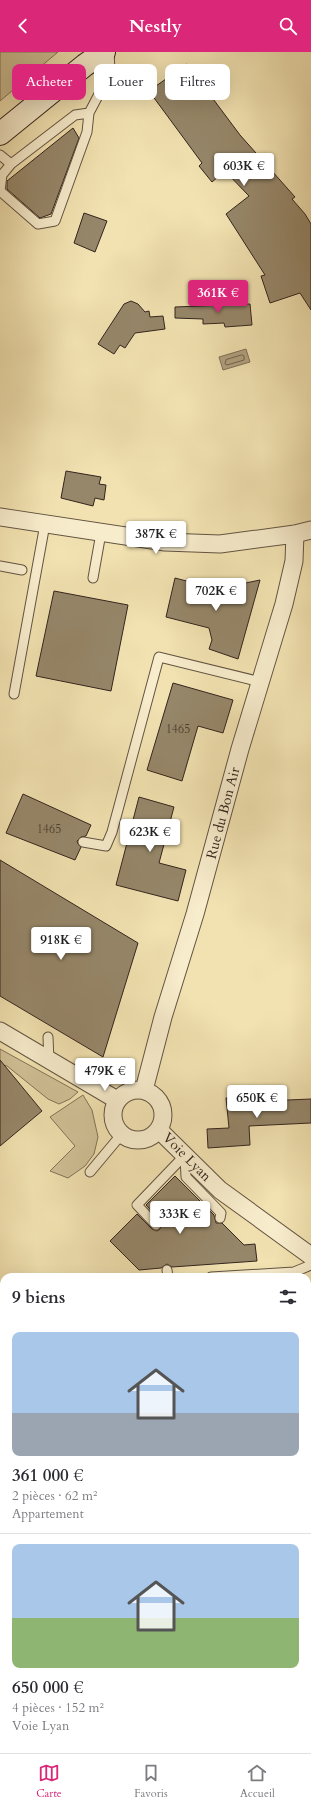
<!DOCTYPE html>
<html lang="fr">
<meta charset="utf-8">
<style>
body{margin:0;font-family:Cardo,serif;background:#f2f2f3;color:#2b2b33;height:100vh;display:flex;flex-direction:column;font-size:15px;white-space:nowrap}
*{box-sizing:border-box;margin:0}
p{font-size:13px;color:#7c7c81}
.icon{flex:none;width:22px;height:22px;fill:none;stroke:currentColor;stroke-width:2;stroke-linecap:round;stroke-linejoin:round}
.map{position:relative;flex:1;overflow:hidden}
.sheet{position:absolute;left:0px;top:1221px;width:311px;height:480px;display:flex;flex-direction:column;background:#fff;border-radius:12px 12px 0 0;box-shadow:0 4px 16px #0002}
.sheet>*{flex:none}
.guide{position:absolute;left:12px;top:12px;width:287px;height:36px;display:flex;gap:8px}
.price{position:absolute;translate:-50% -34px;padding:0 9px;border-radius:4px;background:#fff;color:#222;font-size:13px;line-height:26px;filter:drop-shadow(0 1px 2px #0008)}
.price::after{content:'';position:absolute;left:50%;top:24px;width:12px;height:9px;margin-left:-6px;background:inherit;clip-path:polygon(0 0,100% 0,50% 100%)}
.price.current{background:#db2777;color:#fff}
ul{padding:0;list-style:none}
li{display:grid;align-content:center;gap:8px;height:212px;padding:0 12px}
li+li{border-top:1px solid #e1e1e2}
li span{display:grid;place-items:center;height:124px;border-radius:8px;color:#555}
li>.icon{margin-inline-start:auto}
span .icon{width:72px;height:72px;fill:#fffc;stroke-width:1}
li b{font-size:17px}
h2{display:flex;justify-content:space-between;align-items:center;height:48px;padding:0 12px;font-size:17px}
.pill{padding:0 14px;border-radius:8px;background:#fff;box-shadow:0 4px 16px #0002;font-size:14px;line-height:36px}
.pill.current{background:#db2777;color:#fff}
header{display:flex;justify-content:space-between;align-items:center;height:52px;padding:0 12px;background:#db2777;color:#fff;font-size:18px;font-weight:600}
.menu{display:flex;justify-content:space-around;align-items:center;height:56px;border-top:1px solid #e1e1e2;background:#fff;font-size:11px;color:#7c7c81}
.menu a{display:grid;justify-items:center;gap:2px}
.menu .current{color:#db2777}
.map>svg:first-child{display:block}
</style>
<header><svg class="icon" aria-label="back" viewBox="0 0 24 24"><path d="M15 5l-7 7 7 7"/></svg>Nestly<svg class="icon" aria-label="search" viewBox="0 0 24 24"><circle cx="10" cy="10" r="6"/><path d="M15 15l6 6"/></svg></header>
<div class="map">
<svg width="311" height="1701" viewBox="0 0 311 1701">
<rect width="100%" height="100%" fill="#f2e2b1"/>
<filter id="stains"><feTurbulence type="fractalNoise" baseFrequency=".005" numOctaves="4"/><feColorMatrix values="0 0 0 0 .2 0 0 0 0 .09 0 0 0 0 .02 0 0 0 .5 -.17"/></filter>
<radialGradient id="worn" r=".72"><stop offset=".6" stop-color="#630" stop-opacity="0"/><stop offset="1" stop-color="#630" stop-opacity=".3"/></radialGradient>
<path fill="#d2c298" stroke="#82735a" d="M0,0h58l-58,49z
M0,997l78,43 -8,7 -11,5 -11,-5 -41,-33 -7,-2z
M83,1043l9,15 6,27 -4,17 -9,12 -17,12 -18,-7 25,-25 -25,-29z
M311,1293v71l-4,-2v-67z"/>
<path fill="#b1a17f" stroke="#7f6f58" d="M246,297l4,13 -27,8 -4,-13z"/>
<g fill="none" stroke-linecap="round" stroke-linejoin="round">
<path stroke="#72624e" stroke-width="1" d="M242,303l2,1v4l-17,5 -2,-1 1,-4z"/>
</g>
<path fill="#96876a" stroke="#33241d" d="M187,12l53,71 55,62 -3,2 13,15 6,10v86l-11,-17 -30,10 -9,-27 4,-1 -39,-61 23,-18 -24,-25 -13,11 -13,-16 3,-3 -53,-72z
M73,76l6,10 -28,76 -11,4 -33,-29v-8z
M84,161l23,8 -12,31 -21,-9z
M131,249l7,3 7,8 4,-1 1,6 13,-1 2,13 -30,4 -10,15 -5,-3 -6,9 -16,-10 26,-40z
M250,252l2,21 -27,2 -1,-4 -21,1v-5l-28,-1v-11z
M66,419l35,6 -2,7 7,1 -2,15 -9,-2 -2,8 -32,-8z
M175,526l42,11 43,-9 -22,79 -29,-10 3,-9 -3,-12 -43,-11z
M54,539l74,14 -17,86 -75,-15z
M173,631l60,17 -10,33 -25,-7 -16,55 -35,-11z
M23,742l68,31 -5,11 -5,1 -4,4 1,3 3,3 -6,13 -69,-27z
M139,745l35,10 -15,56 27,7 -8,31 -62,-16z
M0,808l138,83 -35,114 -103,-61z
M0,1008l42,51 -42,35z
M241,1044l1,6 69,-3v24l-62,3 1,19 -42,3 -1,-19 22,-1 -3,-30z
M175,1124l39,39 2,8h6l22,22 11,-1 2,17 -85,6 -5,-3 -6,4 -22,2 -29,-29 27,-27 15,15 5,2 3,-2 2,-5 -1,-3 -15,-16z"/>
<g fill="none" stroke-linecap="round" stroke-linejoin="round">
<defs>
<path id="lane" d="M89,61l-2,19 -32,89 -17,3 -38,-33 2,-16 9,-11 64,-49z
M89,61l19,-36 2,-7 -1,-18
M0,103l11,9
M0,514l22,4
M93,526l8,-45
M14,642l31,-170
M83,790l23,4 6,-14 47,-175 102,25
M48,985l1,24
M185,1105l1,20 35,36 -1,5
M90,1120l31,-37
M156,1173l-19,-20 48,-50
M167,1218l1,7
M211,1225l83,-5 17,-7
M307,1240h4
M0,1247h4
M0,1353l4,-1
M307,1433l4,3
M307,1458l4,3
M0,1490l4,-7
M307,1538l4,-1
M0,1560l4,2
M307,1567l4,-1
M307,1683l4,-7
M295,1701l3,-4"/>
<path id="street" d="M0,465l165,25 55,2 75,-10 16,-4
M0,979l117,69
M144,1038l19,-73 32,-103 45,-165 44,-145 10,-43 1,-27
M113 1063a25 25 0 1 1 50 0a25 25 0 1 1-50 0Z
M159,1078l61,60 91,66
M32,1701l3,-4"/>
<path id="secondary" d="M0,82l85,-69 19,-13"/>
<path id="primary" d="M0,1268h4
M307,1281l4,-1
M0,1287l4,-1
M0,1310h4
M307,1374l4,2"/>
</defs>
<use href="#lane" stroke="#635442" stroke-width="11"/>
<use href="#street" stroke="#635442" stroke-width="19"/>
<use href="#secondary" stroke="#33241d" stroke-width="24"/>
<use href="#primary" stroke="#33241d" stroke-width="24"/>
<use href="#lane" stroke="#f7eccc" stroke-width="9"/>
<use href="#street" stroke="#f7eccc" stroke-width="17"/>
<use href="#secondary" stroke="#f7eccc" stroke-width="22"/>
<use href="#primary" stroke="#f2e2b1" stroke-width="22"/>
</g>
<g text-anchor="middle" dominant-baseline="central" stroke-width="3.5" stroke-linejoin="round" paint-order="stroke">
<g font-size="12" fill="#4c3d30">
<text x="178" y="677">1465</text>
<text x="49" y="777">1465</text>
</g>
<g font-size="14" fill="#33241d" stroke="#f7eccc">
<text transform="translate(223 761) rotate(-75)">Rue du Bon Air</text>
<text transform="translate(187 1105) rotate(45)">Voie Lyan</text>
</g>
</g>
<rect width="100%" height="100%" filter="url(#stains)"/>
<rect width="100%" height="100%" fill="url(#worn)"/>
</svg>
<b class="price" style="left:244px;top:135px">603K €</b>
<b class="price current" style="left:218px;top:262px">361K €</b>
<b class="price" style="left:156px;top:503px">387K €</b>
<b class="price" style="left:216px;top:560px">702K €</b>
<b class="price" style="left:150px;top:801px">623K €</b>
<b class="price" style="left:61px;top:909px">918K €</b>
<b class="price" style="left:105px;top:1040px">479K €</b>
<b class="price" style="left:257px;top:1067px">650K €</b>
<b class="price" style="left:180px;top:1183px">333K €</b>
<div class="guide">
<a class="pill current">Acheter</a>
<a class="pill">Louer</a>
<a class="pill">Filtres</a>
</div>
<section class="sheet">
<h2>9 biens<svg class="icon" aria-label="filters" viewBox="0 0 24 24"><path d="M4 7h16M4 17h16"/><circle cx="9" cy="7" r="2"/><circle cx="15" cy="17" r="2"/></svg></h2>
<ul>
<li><span style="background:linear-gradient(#a9c7e8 65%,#9aa5b1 0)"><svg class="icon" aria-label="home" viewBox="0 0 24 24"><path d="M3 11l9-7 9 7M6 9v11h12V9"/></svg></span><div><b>361 000 €</b><p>2 pièces · 62 m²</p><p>Appartement</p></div></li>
<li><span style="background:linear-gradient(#a9c7e8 60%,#8fb573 0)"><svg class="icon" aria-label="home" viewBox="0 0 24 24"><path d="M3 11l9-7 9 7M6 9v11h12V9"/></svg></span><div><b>650 000 €</b><p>4 pièces · 152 m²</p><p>Voie Lyan</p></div></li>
</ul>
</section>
</div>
<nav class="menu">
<a class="current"><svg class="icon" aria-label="map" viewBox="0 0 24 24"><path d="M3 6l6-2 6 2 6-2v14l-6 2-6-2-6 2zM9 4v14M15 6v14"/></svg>Carte</a>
<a><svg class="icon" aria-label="saved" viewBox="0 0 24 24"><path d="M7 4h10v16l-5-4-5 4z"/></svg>Favoris</a>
<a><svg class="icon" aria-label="home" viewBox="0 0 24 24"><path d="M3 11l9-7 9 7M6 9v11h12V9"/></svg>Accueil</a>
</nav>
